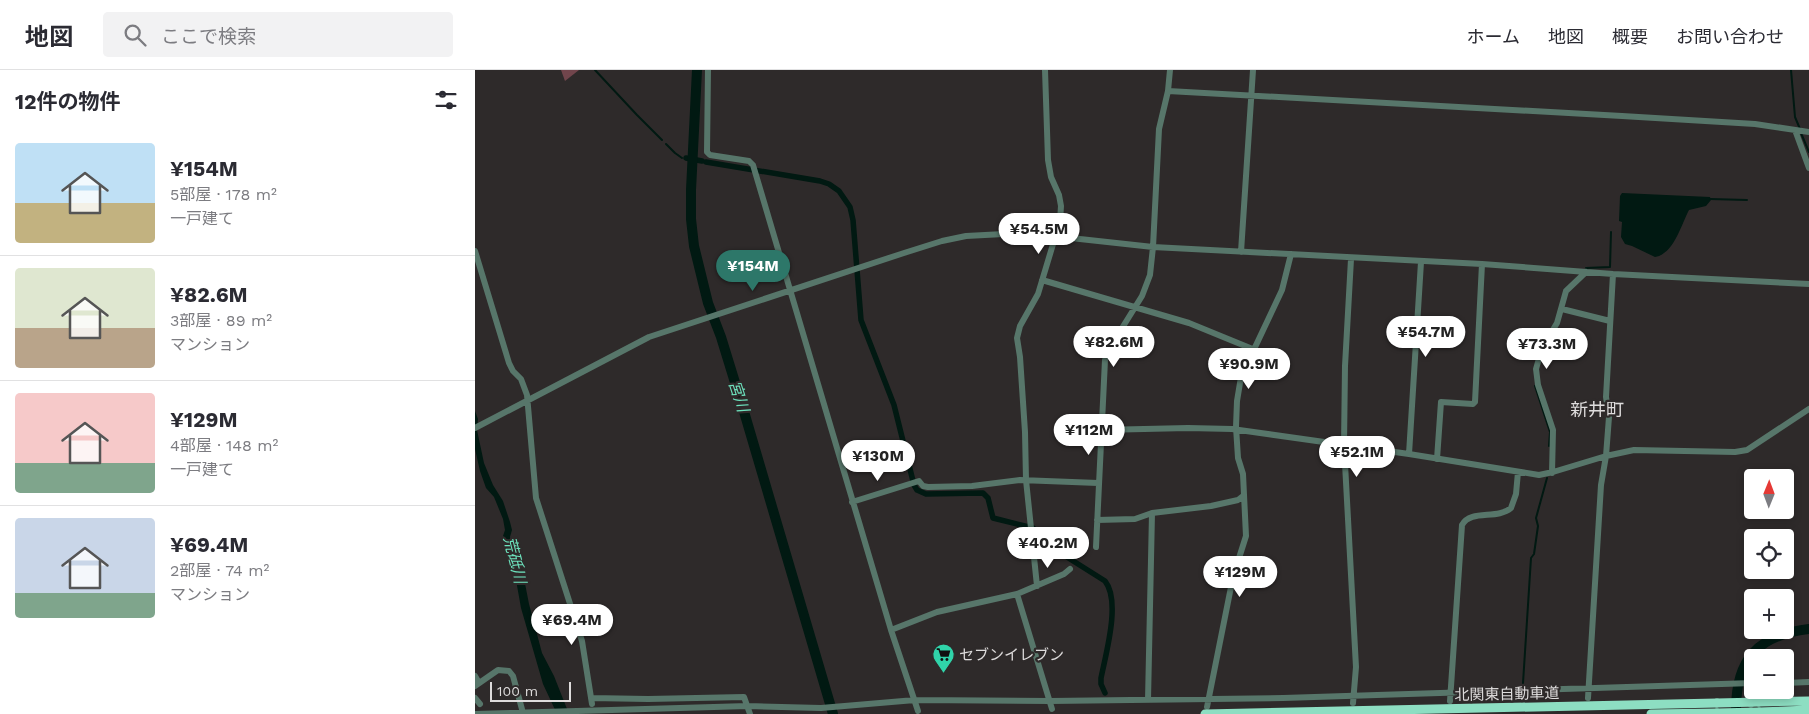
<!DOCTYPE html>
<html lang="ja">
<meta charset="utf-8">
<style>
body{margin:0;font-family:"Work Sans","Noto Sans JP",sans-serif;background:#f2f2f3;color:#2b2b33;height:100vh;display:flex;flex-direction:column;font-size:19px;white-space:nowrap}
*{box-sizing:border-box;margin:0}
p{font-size:16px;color:#7c7c81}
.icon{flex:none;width:28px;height:28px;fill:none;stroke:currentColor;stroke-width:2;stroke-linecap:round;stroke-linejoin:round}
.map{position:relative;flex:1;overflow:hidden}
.sheet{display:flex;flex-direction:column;background:#fff;width:475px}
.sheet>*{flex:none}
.needle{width:32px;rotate:1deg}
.fabs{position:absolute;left:1269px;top:399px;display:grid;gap:10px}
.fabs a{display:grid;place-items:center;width:50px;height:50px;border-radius:5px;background:#fff;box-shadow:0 2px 8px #0003;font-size:25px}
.scale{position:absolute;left:15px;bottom:12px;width:81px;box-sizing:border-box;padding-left:5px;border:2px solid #dedcdc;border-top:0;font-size:14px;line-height:18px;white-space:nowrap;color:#dedcdc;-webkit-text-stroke:4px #2e2a2a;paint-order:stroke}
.price{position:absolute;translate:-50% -42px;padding:0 11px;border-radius:18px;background:#fff;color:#222;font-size:16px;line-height:32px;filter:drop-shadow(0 1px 2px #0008)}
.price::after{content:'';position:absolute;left:50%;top:30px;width:15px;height:11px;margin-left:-8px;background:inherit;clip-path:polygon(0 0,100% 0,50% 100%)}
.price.current{background:#2d7769;color:#fff}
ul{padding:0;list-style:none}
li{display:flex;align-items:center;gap:15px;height:125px;padding:0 15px}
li+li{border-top:1px solid #e1e1e2}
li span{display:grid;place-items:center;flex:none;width:140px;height:100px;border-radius:5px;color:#555}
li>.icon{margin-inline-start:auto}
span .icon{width:60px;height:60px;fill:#fffc;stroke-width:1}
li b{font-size:21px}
h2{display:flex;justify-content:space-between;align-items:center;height:60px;padding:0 15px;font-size:21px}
header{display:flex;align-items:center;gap:30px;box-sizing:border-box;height:70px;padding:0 25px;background:#fff;border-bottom:1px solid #e1e1e2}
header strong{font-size:24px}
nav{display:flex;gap:28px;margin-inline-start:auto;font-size:18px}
.search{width:350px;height:45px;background:#f2f2f3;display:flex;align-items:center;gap:12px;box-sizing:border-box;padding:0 18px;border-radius:5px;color:#7c7c81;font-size:19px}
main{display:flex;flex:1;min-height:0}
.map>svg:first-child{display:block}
</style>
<header>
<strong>地図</strong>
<div class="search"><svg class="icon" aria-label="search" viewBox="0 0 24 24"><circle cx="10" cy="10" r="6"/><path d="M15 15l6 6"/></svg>ここで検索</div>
<nav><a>ホーム</a><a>地図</a><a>概要</a><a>お問い合わせ</a></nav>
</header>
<main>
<section class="sheet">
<h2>12件の物件<svg class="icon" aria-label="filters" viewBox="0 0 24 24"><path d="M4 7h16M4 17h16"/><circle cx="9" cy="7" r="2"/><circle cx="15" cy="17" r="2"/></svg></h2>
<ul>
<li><span style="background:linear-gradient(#bfe0f5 60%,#c2b280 0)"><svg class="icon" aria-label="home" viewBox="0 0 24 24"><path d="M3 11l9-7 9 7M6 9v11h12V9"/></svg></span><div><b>¥154M</b><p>5部屋 · 178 m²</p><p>一戸建て</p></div></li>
<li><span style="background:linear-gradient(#dfe7d0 60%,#b9a48a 0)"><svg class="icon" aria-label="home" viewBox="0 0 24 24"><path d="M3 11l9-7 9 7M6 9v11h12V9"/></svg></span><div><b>¥82.6M</b><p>3部屋 · 89 m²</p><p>マンション</p></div></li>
<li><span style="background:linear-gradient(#f6c9c9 70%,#7fa58c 0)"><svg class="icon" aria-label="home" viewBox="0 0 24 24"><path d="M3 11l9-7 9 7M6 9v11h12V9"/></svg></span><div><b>¥129M</b><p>4部屋 · 148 m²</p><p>一戸建て</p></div></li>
<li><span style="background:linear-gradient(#c9d6e8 75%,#7fa58c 0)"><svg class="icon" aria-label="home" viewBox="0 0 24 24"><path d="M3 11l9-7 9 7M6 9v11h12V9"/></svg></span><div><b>¥69.4M</b><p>2部屋 · 74 m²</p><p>マンション</p></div></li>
</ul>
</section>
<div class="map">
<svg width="1334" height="644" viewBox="0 0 1334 644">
<rect width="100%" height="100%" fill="#2e2a2a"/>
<path fill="#71454c" d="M86,0h18l-14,11z"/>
<path fill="#011912" d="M1147,123l88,4 1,3 -5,6 -17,4c-8,15 -15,44 -34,47l-23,-11 -7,-2 -4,-7 1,-15 -3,-1 1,-25z
M0,341l3,8 -1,11 7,33 9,22 10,16 7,21 2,8 -2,7 11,26 8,41 13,49 12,23 15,38h-12l-14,-30 -22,-76 -8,-45 -10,-27 2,-6 -2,-11 -9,-22 -8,-9 -6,-17 -5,-22z"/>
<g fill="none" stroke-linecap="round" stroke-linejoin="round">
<path stroke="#011912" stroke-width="2" d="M120,0l42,45 25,25
M1316,0l4,47 5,12
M1326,63l8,19
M191,74l9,9 7,5
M1235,129l37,1
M1111,198l24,-1 1,-35
M1060,316l15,46 -1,14
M1048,613l8,-125 3,-4 4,-28 -2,-8 11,-40"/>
<path stroke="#011912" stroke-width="5.5" d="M211,88l16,3
M231,92l114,19 9,3 10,7 11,16 3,13 8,100 33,85 20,80 3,5 9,4 57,-1 5,5 5,20 40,10 18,19 54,34c16,20 1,72 -4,97v6l4,9"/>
<path stroke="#011912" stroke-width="10" d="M222,0l-6,120v29l3,27 14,57 13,34 24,78 88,299
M1261,640c0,-50 21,-75 73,-81"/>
<path stroke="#57766a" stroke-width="6" d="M233,0l-1,82 3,3 39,6 4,4 138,465 27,81
M693,21l454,25 133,8 54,8
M1320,60l14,38
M0,181l34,112 4,8 8,8 6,16 9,103 46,143 10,63
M766,182l12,-182
M876,189l-6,107 -1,79 12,222 -3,36
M567,210l147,43 66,27
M1087,239l48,12
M0,358l174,-91 255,-84 38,-12 24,-5 59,-3 128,14 329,17 131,10 196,10
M625,360l88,-2 44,1 177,25 130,21 14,-3 53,-16 28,-6 101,2 12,-2 62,-41
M934,384l12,-192
M962,389l4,-57 32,2 2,-2 7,-138
M1077,403l1,-43 -15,-45 -2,-16 6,-21 15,-25 9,-32 20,-19
M377,432l67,-21 4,5 5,1 44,-1 48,-6 78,3
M622,450l38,-1 17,-6 59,-7 27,-6 5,-4
M621,477l9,-187 4,-11 33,-53 8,-21 3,-28 6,-118 9,-38 2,-21
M562,516l-11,-106 -1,-48 -5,-75 -3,-19 3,-12 18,-32 22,-73 1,-15 -2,-11 -8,-18 -3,-17 -3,-90
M542,524l35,115
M416,560l46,-18 80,-18 47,-20 6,-5
M0,606l4,7
M1310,613l24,-1
M0,616l23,-16 11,1 4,5 10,37
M0,628l5,6
M116,628l57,1 96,-2 6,17
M1113,628l13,-213 5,-29 3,-39 -3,-20 7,-123
M673,630l4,-187
M975,631l12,-176c9,-16 35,-5 49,-17l5,-14 2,-22
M1276,635l2,-16
M732,637l26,-130 13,-41 -3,-62 -5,-16 -2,-31 1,-26 4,-24 41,-87 9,-36
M0,644l273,-8 73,2 94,-8 135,1 233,-3 470,-15"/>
<path stroke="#8ddec2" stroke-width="9" d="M1284,632l50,-1
M1284,642l50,-2
M730,644l512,-11
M1176,644l66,-1"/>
<path stroke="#8ddec2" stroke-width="9" d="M1242,633l42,-1
M1242,643l42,-1"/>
</g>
<defs>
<symbol id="supermarket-pin" viewBox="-11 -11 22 30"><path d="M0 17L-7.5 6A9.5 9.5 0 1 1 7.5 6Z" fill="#30d4aa" stroke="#2e2a2a"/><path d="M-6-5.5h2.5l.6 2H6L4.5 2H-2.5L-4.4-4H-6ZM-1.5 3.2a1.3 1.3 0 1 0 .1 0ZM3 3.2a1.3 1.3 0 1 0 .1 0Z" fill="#111"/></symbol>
</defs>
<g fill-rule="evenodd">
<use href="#supermarket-pin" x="456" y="572" width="25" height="34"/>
</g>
<g text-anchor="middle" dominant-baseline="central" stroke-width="4.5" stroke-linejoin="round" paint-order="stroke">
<g font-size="15" fill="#dedcdc" stroke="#2e2a2a" text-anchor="start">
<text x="484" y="585">セブンイレブン</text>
</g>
<g font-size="15" fill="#dedcdc" stroke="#2e2a2a">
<text transform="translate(1032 624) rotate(-1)">北関東自動車道</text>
</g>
<g font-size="16" font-style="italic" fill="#6de2bd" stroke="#2e2a2a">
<text transform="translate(264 326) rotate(72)">宮川</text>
<text transform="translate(40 490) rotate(76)">荒砥川</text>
</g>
<g font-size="18" fill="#dedcdc" stroke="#2e2a2a">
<text x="1122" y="339">新井町</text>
</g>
</g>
</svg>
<div class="fabs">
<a><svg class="needle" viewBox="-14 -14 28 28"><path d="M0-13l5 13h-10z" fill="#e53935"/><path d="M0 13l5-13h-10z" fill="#7c7c81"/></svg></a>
<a><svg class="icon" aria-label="locate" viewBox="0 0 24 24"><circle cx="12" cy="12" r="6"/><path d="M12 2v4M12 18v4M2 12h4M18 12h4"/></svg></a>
<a>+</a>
<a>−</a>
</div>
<div class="scale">100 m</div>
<b class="price" style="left:564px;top:185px">¥54.5M</b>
<b class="price current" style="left:278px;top:222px">¥154M</b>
<b class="price" style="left:951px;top:288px">¥54.7M</b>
<b class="price" style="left:639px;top:298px">¥82.6M</b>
<b class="price" style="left:1072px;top:300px">¥73.3M</b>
<b class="price" style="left:774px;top:320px">¥90.9M</b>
<b class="price" style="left:614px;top:386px">¥112M</b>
<b class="price" style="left:882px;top:408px">¥52.1M</b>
<b class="price" style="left:403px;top:412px">¥130M</b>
<b class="price" style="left:573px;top:499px">¥40.2M</b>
<b class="price" style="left:765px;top:528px">¥129M</b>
<b class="price" style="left:97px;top:576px">¥69.4M</b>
</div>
</main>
